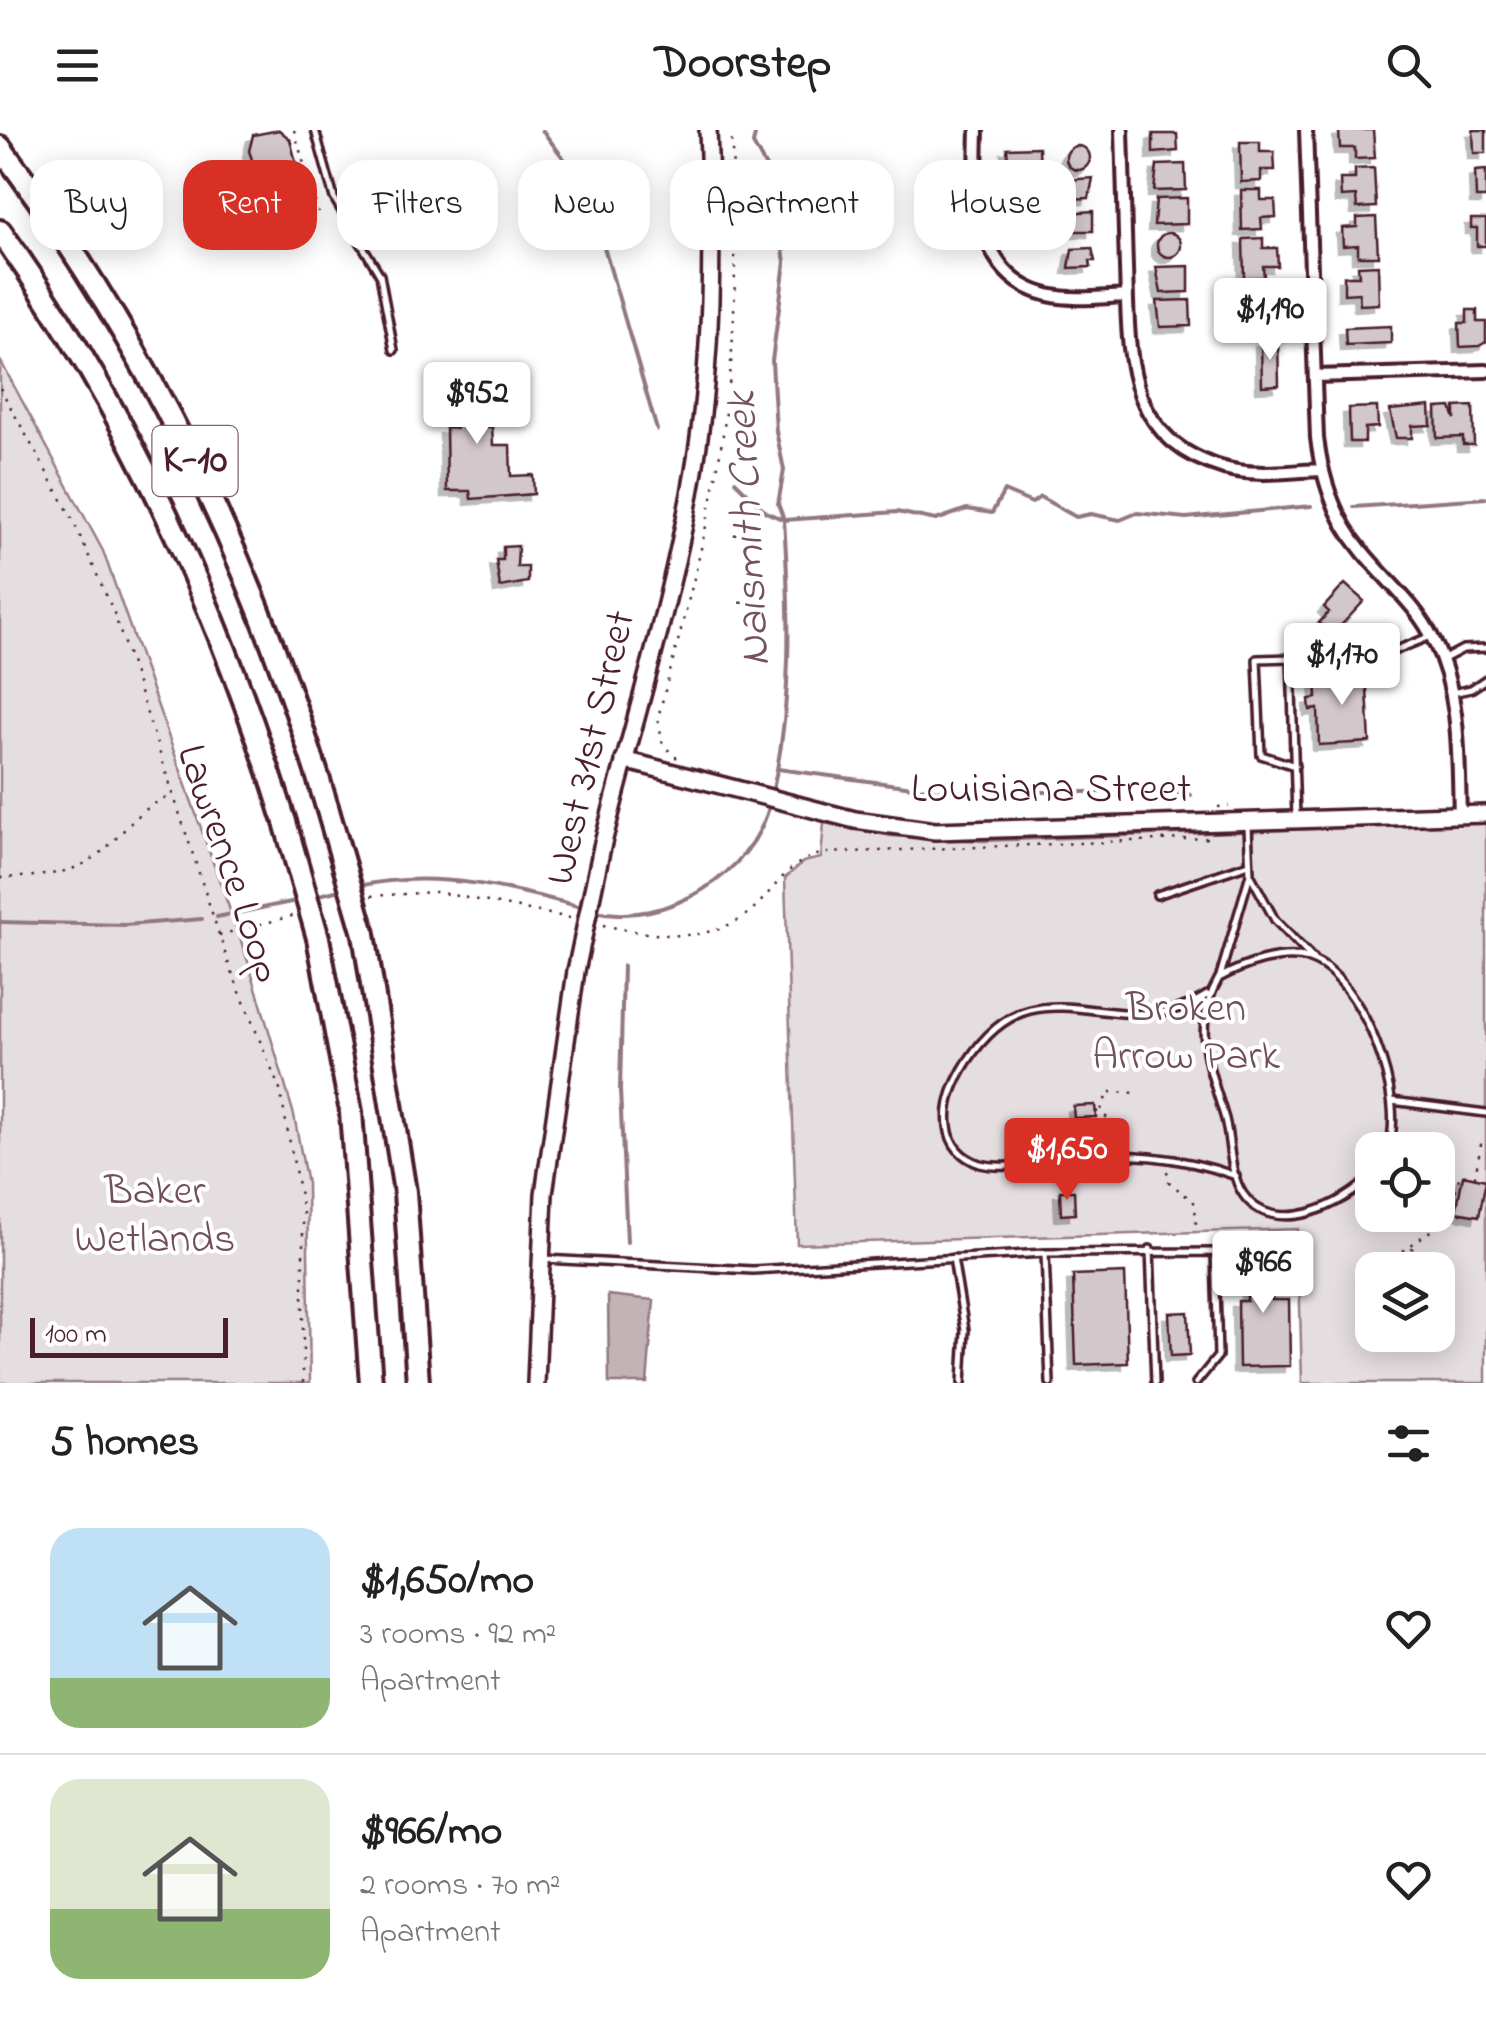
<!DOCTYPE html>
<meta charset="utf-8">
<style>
body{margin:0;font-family:"Indie Flower",sans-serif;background:#f2f2f2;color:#222;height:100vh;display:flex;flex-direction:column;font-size:38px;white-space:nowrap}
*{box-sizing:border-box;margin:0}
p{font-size:32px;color:#767676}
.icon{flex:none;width:55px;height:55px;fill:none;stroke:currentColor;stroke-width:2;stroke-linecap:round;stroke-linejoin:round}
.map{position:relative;height:1253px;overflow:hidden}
.drawer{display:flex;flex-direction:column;background:#fff;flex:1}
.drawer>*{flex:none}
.hud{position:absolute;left:30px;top:30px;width:1428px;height:90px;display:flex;gap:20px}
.tools{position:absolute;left:1355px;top:1002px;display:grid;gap:20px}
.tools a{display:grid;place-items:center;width:100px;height:100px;border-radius:20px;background:#fff;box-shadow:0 5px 25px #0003;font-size:50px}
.scale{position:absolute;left:30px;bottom:25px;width:198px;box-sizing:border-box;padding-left:10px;border:5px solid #4a1f2b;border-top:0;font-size:28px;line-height:35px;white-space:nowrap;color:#4a1f2b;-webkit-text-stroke:8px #fff;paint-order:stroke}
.price{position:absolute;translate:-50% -85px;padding:0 22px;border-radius:10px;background:#fff;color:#222;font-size:32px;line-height:65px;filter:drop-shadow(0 2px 5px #0008)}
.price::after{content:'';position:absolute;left:50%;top:60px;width:30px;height:22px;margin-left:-15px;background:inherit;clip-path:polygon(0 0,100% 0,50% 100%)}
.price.active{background:#d93025;color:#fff}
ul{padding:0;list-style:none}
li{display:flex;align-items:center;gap:30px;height:250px;padding:0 50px}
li+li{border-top:2px solid #e0e0e0}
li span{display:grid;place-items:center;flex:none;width:280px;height:200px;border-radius:30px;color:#555}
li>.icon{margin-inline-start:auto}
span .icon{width:120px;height:120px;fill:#fffc;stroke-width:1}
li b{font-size:42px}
h2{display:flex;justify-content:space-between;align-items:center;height:120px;padding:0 50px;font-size:42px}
.pill{padding:0 35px;border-radius:30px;background:#fff;box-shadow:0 5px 25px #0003;font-size:35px;line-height:90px}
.pill.active{background:#d93025;color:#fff}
header{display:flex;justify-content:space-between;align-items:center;height:130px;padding:0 50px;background:#fff;font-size:45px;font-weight:700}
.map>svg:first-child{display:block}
</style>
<header><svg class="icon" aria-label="menu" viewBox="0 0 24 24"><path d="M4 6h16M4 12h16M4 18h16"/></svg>Doorstep<svg class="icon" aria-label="search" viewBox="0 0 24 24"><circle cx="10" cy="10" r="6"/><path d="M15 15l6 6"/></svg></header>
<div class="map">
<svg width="1486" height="1253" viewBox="0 0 1486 1253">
<defs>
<filter id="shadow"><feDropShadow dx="-6" dy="6" stdDeviation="0" flood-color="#0004"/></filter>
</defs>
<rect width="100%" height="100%" fill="#fff"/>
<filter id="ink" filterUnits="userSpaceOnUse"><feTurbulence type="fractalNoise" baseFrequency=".01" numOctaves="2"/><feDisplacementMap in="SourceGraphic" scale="20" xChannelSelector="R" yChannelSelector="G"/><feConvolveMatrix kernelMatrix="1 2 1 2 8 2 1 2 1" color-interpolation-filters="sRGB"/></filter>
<g filter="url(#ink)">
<path fill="#e5dee0" stroke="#987e86" stroke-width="2.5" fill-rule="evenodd" d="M0,230l103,191 146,413 45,151 13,69 3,199h-310z
M824,693l67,13 92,5 503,-18v560h-184l-4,-154 -501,15 -12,-366 18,-16 18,-4zM1372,1020h66v65h-66zM1372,1140h66v65h-66z"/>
<path fill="#c1b3b6" stroke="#91787e" stroke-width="2.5" d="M608,1165l46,5 -7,83h-38z"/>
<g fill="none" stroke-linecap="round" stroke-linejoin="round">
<path stroke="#91787e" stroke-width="4" d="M542,0l32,42 19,37 64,221
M756,0l-3,14 18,32 14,86 -13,99 4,70 8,39 -6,34 6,16c6,93 9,182 -12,274
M735,351l31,31 18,8 113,-8 39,8 31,-11 25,4 12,-22 28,12 8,-6 36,20 15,-3 29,6 17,-7 49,5 125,-12
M1354,377l132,-9
M778,639l172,23h159
M1149,663l42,2
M358,756c77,-17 153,2 227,22
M315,766l29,-7
M594,781c70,17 160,-37 176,-108
M217,787l84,-17
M0,792l125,3 77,-6
M623,836l-3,124 7,152"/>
</g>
<path fill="#d2c7cb" stroke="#4a1f2b" stroke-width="2.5" filter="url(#shadow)" d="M279,0l11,9 13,52 -3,15 -27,7 -12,-11 -5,-19 4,-1 -11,-31 4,-16z
M1354,0h19l2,28 -20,1v-11h-15l-1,-17z
M1473,0h13v23h-12z
M1153,4h24l1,17 -25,2z
M1240,12h20v10h14l1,18h-14v11l-20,1z
M1066 28a12 12 0 1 1 24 0a12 12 0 1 1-24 0Z
M1039,17l1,26 -31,1 -2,-26z
M1185,34l1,26 -32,1 3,-26z
M1374,38l2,39 -19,1 -1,-12 -15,1 -1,-18h15v-10z
M1486,40v28h-10l-1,-27z
M1093,48l-4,20 -20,1 -4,-19z
M1241,60h20v10h14l1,17 -15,1 1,11 -20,1z
M1187,68v26l-33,1 2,-26z
M1093,81v20h-24l-1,-18z
M1376,87l2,39h-20v-11l-15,1 -1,-18 15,-1v-9z
M1471,89h15v27h-9v-18h-6z
M1157 115a12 12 0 1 1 24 0a12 12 0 1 1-24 0Z
M1263,108v10h14l1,18h-15l1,11 -20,1 -1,-39z
M1092,118l3,13h-5l1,6 -22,1 3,-19z
M1378,135l1,39 -19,1 -1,-12 -15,1v-18h15l-1,-10z
M1189,136v26l-28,1 -5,-26z
M1245,157h20v10h14l1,17 -14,1v11l-20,1z
M1190,170l1,26 -31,1 -3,-26z
M1467,180h10v12h9v20l-7,4 -19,1 -1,-24h8z
M1391,196v17l-45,2 -1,-17z
M1278,210l1,45 -17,1 -1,-45z
M485,246l1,39h-10l1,12h15l1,18h17l1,31 22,-1 1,19 -63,5 -1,-8h-23l-1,-63h10v-12h-9l-1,-39z
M1430,276l1,19 -19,1v12h-16l-6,-28z
M1473,276l1,39h-11v-8l-26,1 -1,-30 15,-1 4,12v-12z
M1377,277l1,20 -13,1v14h-15l-1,-34z
M518,416l-1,21h11v15l-28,5 -4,-27h7v-13z
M1345,454l19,17 -32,34 -13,-12 10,-11 -5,-5z
M1366,542l4,70 -51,3 -1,-36 -8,1 -1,-11 8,-1 -1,-24z
M1095,975l1,12 -22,1 -1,-12z
M1463,1045l23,5 -7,36 -23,-4z
M1060,1061h14l1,23 -14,1z
M1271,1114l1,56h17l1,66 -51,1 -1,-66h9l-1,-56z
M1125,1143l3,90 -52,2 -3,-90z
M1188,1182l2,43 -19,1 -2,-43z"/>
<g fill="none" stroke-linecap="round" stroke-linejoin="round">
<defs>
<path id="lane" d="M315,0l19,68 46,77 14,75
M1291,528l-34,1 4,96 34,11
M1442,530l21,-11 23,-1
M1452,563l19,-4 15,-10
M1296,688l-5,-160 93,-3 47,-19
M1250,744l25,46 38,39
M1157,765l92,-31
M1220,846l30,-102 -2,-48
M1207,865c-90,57 -169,-44 -240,67 -12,19 -22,40 -19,64 2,19 14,32 32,38 27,7 56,-4 83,-6 61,-6 115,-3 173,18
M1392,971l94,12
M1372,1045c-26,30 -99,64 -129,19 -14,-21 -12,-52 -18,-75 -15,-51 -35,-91 -6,-141 24,-13 62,-27 90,-19 53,16 100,144 78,191
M1150,1119l5,134
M1045,1123l5,130
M953,1128l12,72 -3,53
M544,1129l209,11 292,-17 170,-1 3,104 -22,27"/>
<path id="street" d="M977,0c-2,62 -4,147 71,165 26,6 54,2 79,1
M1122,0c1,46 3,92 4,138 3,84 -3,171 98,200 31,9 66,3 99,2
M1306,0l11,308c5,41 18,81 45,113 25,31 55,54 72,90 27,54 24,115 26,174
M1315,246l171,-5"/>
<path id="secondary" d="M624,630l231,60 80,11 551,-17
M602,717c31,-125 71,-250 92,-376 19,-114 19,-226 14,-341
M536,1253l8,-189 32,-223"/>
<path id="highway" d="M0,17c150,200 256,420 327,660
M0,101c130,182 219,378 285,591
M364,804l41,258 13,191
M318,808l33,174 20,271"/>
</defs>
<use href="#lane" stroke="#4a1f2b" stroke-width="12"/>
<use href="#street" stroke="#4a1f2b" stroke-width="18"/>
<use href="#secondary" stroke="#4a1f2b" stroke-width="22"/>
<use href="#highway" stroke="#4a1f2b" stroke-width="28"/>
<path stroke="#4a1f2b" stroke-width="2.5" stroke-dasharray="2.5 8" stroke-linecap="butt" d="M294,0l24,82
M0,258l71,128 43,97 115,352 51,125 23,122v171
M677,628l-14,-13 -5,-27c26,-101 55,-202 68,-306 12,-94 10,-187 5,-282
M1218,677l11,-1
M0,748c34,-2 71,-1 99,-24 26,-21 39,-47 73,-58
M371,766l65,-4 134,26
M603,795c56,12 118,23 161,-27 21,-23 29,-38 61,-45l384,-15
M219,805l77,-20
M1101,980l7,-18 32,1
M1096,981l12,7 2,26
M1167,1041l2,11 26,21 1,23
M1412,1117l5,23
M1403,1121l45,-33 12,-44 15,2 7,-37"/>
<use href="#lane" stroke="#fff" stroke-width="5"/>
<use href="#street" stroke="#fff" stroke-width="10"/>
<use href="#secondary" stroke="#fff" stroke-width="15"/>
<use href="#highway" stroke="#fff" stroke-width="20"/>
<defs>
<path id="secondary-bridge" d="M576,841l26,-124"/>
<path id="highway-bridge" d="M327,677l37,127
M285,692l33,116"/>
</defs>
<use href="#secondary-bridge" stroke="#4a1f2b" stroke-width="22" stroke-linecap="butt"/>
<use href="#highway-bridge" stroke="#4a1f2b" stroke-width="28" stroke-linecap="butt"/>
<use href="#secondary-bridge" stroke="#fff" stroke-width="15"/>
<use href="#highway-bridge" stroke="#fff" stroke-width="20"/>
</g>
</g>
<g text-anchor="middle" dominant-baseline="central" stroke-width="8" stroke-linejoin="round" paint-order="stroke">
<rect fill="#fff" stroke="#80626b" stroke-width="2.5" x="152.5" y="296" width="85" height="70" rx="8"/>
<g font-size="40" font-weight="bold" fill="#4a1f2b">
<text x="195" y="331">K-10</text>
</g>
<g font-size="42" fill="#4a1f2b" stroke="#fff">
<text transform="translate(592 618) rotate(-77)">West 31st Street</text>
<text x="1051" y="660">Louisiana Street</text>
<text transform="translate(228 734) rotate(71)">Lawrence Loop</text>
</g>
<g font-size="42" fill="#714f58" stroke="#fff">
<text x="1186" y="879">Broken<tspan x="1186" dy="48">Arrow Park</tspan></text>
<text x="155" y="1062">Baker<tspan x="155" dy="48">Wetlands</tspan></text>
</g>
<g font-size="45" font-style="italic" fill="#74535c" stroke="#fff">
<text transform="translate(750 399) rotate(-93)">Naismith Creek</text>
</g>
</g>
</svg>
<div class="tools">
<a><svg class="icon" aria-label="locate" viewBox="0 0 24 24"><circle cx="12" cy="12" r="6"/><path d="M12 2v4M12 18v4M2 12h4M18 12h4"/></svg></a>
<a><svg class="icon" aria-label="layers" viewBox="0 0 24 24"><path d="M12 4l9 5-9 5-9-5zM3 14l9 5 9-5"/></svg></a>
</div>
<div class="scale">100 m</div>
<b class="price" style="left:1270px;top:233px">$1,190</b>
<b class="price" style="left:477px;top:317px">$952</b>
<b class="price" style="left:1342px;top:578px">$1,170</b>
<b class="price active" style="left:1067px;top:1073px">$1,650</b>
<b class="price" style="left:1263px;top:1186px">$966</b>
<div class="hud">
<a class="pill">Buy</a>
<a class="pill active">Rent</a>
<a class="pill">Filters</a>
<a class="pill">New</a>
<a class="pill">Apartment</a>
<a class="pill">House</a>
</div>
</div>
<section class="drawer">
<h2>5 homes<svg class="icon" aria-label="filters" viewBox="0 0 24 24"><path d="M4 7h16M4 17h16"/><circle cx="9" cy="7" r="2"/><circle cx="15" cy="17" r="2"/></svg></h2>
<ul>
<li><span style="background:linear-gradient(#bfe0f5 75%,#8fb573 0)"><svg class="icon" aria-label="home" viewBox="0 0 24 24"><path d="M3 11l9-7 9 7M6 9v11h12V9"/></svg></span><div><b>$1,650/mo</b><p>3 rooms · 92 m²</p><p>Apartment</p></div><svg class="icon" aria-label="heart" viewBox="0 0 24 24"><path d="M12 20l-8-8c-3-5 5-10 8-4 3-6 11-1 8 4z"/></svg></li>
<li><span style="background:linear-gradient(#dfe7d0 65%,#8fb573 0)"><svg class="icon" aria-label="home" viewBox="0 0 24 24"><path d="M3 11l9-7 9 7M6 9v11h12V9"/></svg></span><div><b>$966/mo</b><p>2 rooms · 70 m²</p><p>Apartment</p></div><svg class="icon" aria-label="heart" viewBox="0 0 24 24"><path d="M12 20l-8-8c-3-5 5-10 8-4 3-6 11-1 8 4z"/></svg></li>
</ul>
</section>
